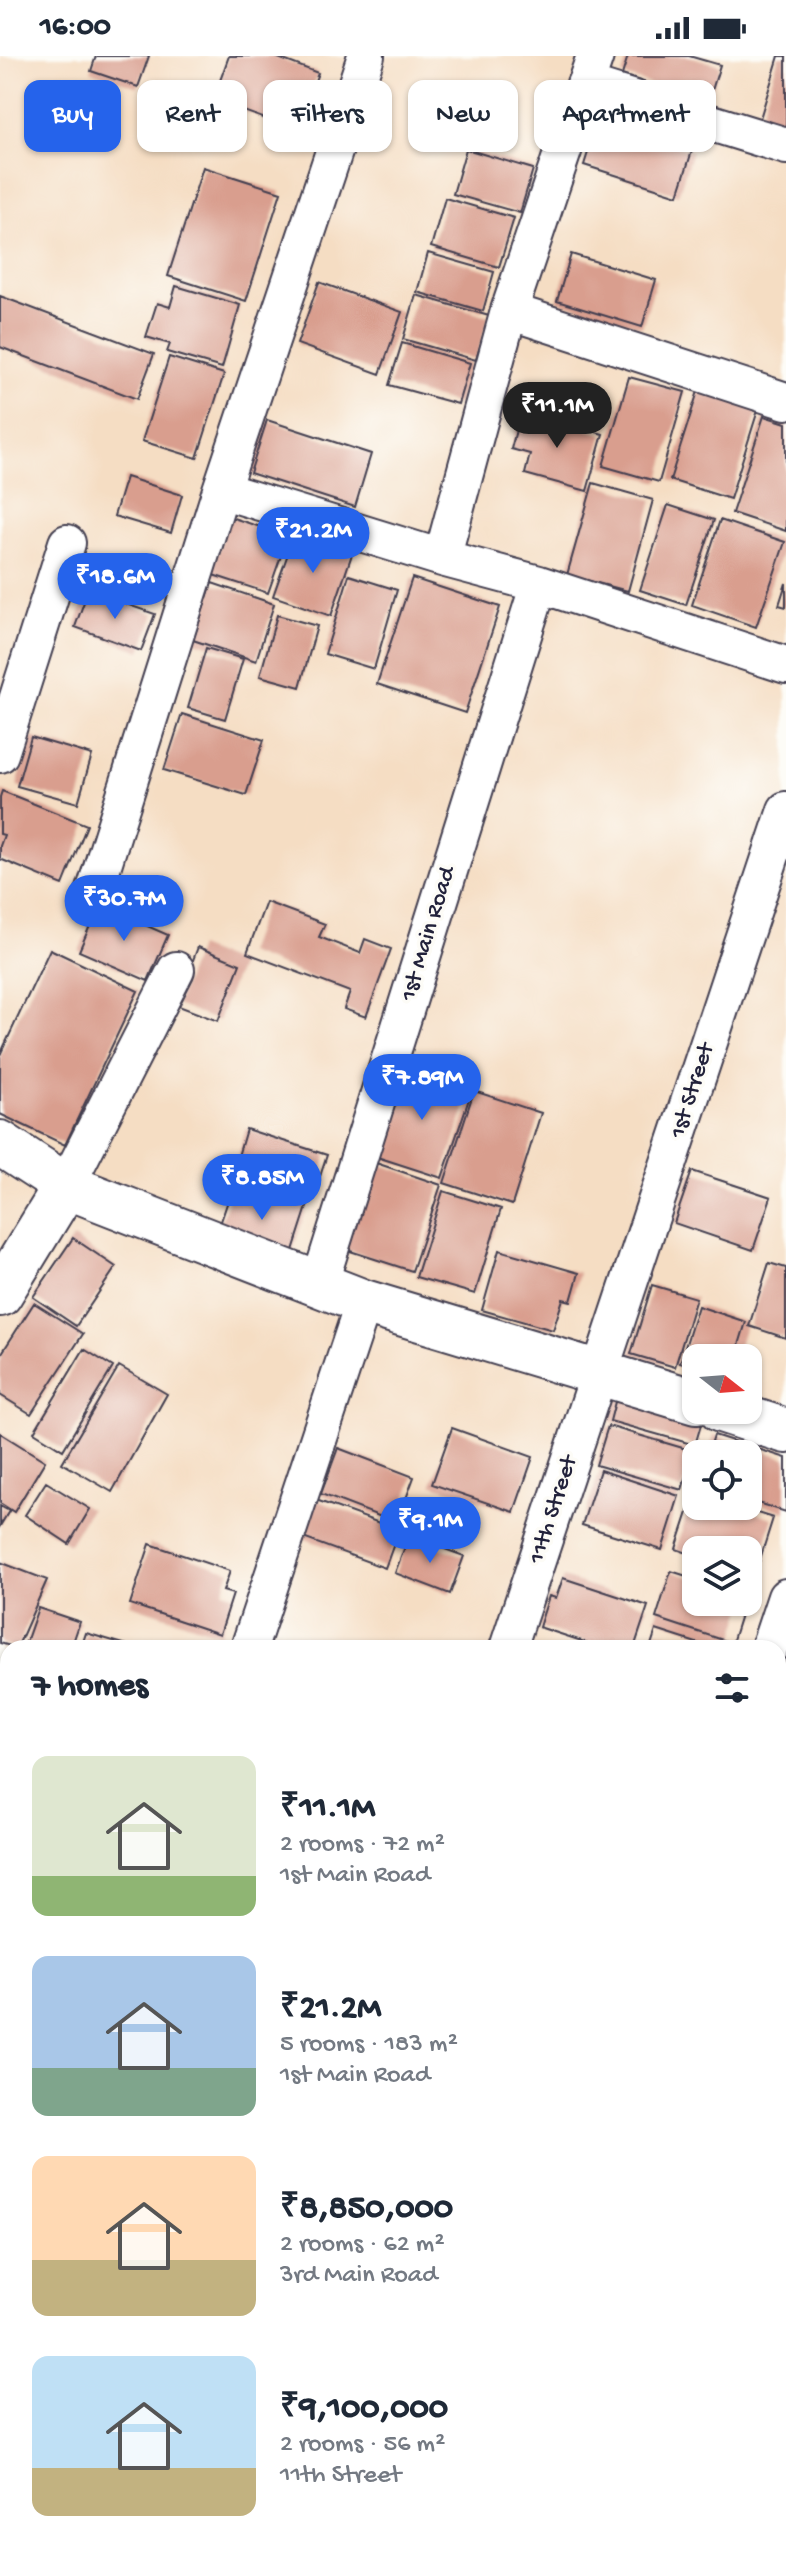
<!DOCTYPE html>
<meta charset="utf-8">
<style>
body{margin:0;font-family:"Gochi Hand",sans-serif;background:#f2f2f3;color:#1f2937;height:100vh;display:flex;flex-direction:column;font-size:30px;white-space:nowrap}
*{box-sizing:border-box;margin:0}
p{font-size:26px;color:#747a83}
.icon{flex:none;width:44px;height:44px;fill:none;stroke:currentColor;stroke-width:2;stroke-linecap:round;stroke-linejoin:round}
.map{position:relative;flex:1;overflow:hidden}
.panel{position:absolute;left:0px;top:1584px;width:786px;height:914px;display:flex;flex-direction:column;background:#fff;border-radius:24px 24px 0 0;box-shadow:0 2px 6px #0004}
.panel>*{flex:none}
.hud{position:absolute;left:24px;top:24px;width:738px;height:72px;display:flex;gap:16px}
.needle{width:52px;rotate:107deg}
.controls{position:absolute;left:682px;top:1288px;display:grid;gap:16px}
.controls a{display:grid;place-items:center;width:80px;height:80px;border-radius:16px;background:#fff;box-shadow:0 2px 6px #0004;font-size:40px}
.price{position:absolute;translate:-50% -68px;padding:0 18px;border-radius:28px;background:#2563eb;color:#fff;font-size:26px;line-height:52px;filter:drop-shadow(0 2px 4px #0008)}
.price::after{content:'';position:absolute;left:50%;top:48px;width:24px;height:18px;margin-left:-12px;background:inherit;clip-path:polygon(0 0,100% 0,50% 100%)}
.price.current{background:#222;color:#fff}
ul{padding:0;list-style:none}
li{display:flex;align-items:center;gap:24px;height:200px;padding:0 32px}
li span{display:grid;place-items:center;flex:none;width:224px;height:160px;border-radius:16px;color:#555}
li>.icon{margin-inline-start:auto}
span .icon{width:96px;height:96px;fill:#fffc;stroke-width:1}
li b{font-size:34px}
h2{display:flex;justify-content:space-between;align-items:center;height:96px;padding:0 32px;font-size:34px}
.chip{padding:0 28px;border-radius:16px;background:#fff;box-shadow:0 2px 6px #0004;font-size:28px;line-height:72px}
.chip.current{background:#2563eb;color:#fff}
.status{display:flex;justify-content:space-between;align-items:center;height:56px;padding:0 40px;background:#fff;direction:ltr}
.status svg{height:22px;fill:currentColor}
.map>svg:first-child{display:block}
</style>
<div class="status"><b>16:00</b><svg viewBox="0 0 49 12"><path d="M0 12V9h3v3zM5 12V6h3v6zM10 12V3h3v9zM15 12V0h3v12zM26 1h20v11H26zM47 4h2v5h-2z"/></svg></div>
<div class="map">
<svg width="786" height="2497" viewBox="0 0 786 2497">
<rect width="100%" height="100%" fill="#fdfcf7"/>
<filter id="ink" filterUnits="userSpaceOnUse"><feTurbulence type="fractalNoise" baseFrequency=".0125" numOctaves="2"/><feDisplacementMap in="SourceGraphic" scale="16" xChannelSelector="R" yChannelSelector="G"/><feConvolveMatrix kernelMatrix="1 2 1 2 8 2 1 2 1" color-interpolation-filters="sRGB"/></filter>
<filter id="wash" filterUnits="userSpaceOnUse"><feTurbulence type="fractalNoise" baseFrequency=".006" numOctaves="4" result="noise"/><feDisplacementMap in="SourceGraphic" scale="32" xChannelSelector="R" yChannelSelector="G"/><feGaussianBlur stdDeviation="1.8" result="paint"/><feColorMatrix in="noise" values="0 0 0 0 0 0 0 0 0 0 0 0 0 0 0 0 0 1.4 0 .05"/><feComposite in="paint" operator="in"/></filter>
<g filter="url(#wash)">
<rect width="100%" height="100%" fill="#f5ddc3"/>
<g id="blocks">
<path fill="#d99e8e" d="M96,0h53l-11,31 -47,-16z
M229,0h44l45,17 -22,57 -83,-30z
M628,0h61l31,9 -12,38 -86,-28z
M779,0h7v77l-28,-8z
M598,65l94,30 -14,44 -94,-30z
M466,93l67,20 -13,44 -67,-19z
M203,111l78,25 -35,109 -78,-25z
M445,142l69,20 -15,49 -68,-20z
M428,197l66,19 -11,39 -66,-19z
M571,198l85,26 -14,47 -85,-26z
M319,226l83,30 -22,62 -83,-30z
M176,230l64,19 -18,63 -55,-16 3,-8 -24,-7 11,-34 13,4z
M416,239l73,21 -13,44 -73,-21z
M0,240l154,58 -17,45 -137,-52z
M402,287l68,20 -12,41 -69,-19z
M169,301l55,17 -27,84 -55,-17z
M629,321l56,15 -26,90 -56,-16z
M699,332l60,19 -29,92 -60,-19z
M521,355l82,23 -16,57 -62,-17 5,-20 -19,-5z
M764,360l22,7v108l-54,-18z
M267,364l104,34 -16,53 -105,-34z
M126,421l56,18 -11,38 -57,-17z
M593,427l60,17 -25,91 -61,-16z
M668,449l46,15 -28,85 -46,-15z
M230,461l58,19 -20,57 -58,-19z
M720,464l65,22 -29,85 -64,-22z
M295,478l57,20 -21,62 -58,-20z
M349,519l48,15 -23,79 -49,-15z
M412,522l88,29 -35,106 -88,-29z
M212,527l62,21 -18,57 -63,-21z
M786,527v24l-7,-2z
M88,535l67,23 -14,37 -66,-24z
M277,559l40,11 -17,61 -40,-11z
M206,592l37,11 -18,60 -37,-11z
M182,658l82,26 -18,55 -82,-25z
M31,681l61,18 -14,48 -61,-17z
M2,735l85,34 -24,60 -63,-26v-13l4,-11 -4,-1v-37z
M266,846l59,22 -6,13 41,16 5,-14 26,10 -25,68 -22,-8 6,-17 -103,-39z
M99,849l69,30 -20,46 -69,-30z
M198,891l42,17 -22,57 -42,-16z
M50,893l88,42 -73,154 -65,-31v-59z
M401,1011l71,23 -30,88 -71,-23z
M474,1035l67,22 -29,92 -68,-22z
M246,1073l81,26 -13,40 -80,-25z
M373,1106l68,23 -29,86 -68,-22z
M692,1115l79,26 -18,53 -79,-27z
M235,1124l73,24 -19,59 -74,-24z
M443,1135l58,18 -26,85 -59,-17z
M73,1182l43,29 -40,59 -43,-29z
M499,1194l80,23 -8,28 -8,-2 -10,31 -71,-20z
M769,1207l17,5v70l-37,-12z
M652,1229l44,13 -21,69 -44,-13z
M34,1247l49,31 -52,80 -31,-19v-39z
M698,1250l48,16 -11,36h-39v10l-16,-5z
M84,1293l29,18 -50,83 -29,-18z
M119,1310l48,28 -55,98 -50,-29z
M617,1338l86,24 -8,27 -85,-24z
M608,1370l85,25 -11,39 -86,-25z
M452,1372l81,29 -19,55 -82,-28z
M0,1377l45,28 -31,51 -14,-9z
M714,1379l72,23v54l-38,-12v-46h-40z
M338,1392l76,29 -17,46 -76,-29z
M600,1414l79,26 -17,54 -80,-25z
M46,1426l44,27 -21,35 -44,-29z
M695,1435l1,15h39l38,12 -18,57 -7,-3v-22h-52v6l-20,-7z
M316,1444l83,30 -14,38 -82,-30z
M0,1450l9,5 -9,15z
M409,1480l55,20 -14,38 -55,-21z
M150,1488l80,27 -7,20 10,3 -13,40 -90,-30z
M0,1506l47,18 -30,68 -17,-5z
M671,1515l25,8v23h49l-13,41 -76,-25z
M563,1522l85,28 -14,42h-31l-64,-21 10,-31 7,2z
M38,1552l42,14 -9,26h-47z
M656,1574l53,17v1h-59z
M86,1577l48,14v1h-53z
M778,1682l8,4v62l-8,-4z
M778,1763l8,5v46l-4,7 -4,-2z
M0,1832l8,6v90l-8,-5z
M781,1941l5,3v56l-8,-6v-48z
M8,1968v49l-8,-6v-31z
M778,2002l8,5v47l-8,-5z
M786,2062v49l-8,12v-49z
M786,2125v63l-8,-5v-45z
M778,2244l8,4v74l-8,-4z
M0,2250l8,5v72l-8,-5z
M0,2408l8,5v73l-8,-6z
M786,2431v66h-13l-11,-7h16v-47z
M14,2490h63l-4,7h-48z
M147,2490h98l-5,7h-83z
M276,2490h43l-5,7h-28z
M332,2490h54l-5,7h-53z
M439,2490h85l11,7h-101z
M581,2490h61l11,7h-77z"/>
</g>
</g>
<g filter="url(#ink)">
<use href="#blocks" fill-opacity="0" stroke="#423e4f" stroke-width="2"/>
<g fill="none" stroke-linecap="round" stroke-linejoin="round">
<defs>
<path id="street" d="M585,28l201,62
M509,255l277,90
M221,434l221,68 97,26 247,81
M442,502l67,-247 86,-255
M0,698l67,-211
M94,837l127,-403 145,-434
M66,1130l110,-216
M319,1229l220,-701
M249,1592l115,-346
M508,1592l278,-838
M769,1592l17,-51
M0,1820l8,4
M778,1879l8,-14
M778,2214l8,5
M0,2235l8,-13
M778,2395l8,-14
M131,2497l4,-7
M415,2497l4,-7
M718,2497l4,-7"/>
<path id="secondary" d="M0,1087l66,43 298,116 332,100
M0,1238l66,-108
M721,1354l65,21"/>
</defs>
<use href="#street" stroke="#423e4f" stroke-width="40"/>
<use href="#secondary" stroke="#423e4f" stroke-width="48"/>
<use href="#street" stroke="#fff" stroke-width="36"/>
<use href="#secondary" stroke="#fff" stroke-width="44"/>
</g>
</g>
<g text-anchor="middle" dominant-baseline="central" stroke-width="7" stroke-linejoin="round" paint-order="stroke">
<g font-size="24" fill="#22223b" stroke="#fdfcf7">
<text transform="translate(429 878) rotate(-73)">1st Main Road</text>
<text transform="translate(693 1035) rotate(-72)">1st Street</text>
<text transform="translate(554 1454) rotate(-72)">11th Street</text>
</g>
</g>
</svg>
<div class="controls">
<a><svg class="needle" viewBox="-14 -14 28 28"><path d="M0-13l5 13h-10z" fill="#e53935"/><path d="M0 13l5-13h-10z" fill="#747a83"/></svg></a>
<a><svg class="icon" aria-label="locate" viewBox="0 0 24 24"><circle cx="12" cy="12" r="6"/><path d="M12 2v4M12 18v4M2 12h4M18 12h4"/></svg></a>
<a><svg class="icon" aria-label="layers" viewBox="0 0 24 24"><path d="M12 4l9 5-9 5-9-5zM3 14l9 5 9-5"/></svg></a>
</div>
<b class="price current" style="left:557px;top:394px">₹11.1M</b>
<b class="price" style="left:313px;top:519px">₹21.2M</b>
<b class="price" style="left:115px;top:565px">₹18.6M</b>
<b class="price" style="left:124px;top:887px">₹30.7M</b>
<b class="price" style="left:422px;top:1066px">₹7.89M</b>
<b class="price" style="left:262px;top:1166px">₹8.85M</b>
<b class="price" style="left:430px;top:1509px">₹9.1M</b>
<div class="hud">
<a class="chip current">Buy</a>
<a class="chip">Rent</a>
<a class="chip">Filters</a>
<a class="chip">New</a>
<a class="chip">Apartment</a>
</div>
<section class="panel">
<h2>7 homes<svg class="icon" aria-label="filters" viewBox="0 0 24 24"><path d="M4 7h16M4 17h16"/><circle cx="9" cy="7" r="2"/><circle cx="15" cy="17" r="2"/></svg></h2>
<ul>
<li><span style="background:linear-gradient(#dfe7d0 75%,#8fb573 0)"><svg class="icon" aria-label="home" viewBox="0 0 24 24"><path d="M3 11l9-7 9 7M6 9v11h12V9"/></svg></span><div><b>₹11.1M</b><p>2 rooms · 72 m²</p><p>1st Main Road</p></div></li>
<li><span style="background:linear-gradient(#a9c7e8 70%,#7fa58c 0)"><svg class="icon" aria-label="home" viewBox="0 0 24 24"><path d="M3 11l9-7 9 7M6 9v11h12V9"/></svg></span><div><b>₹21.2M</b><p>5 rooms · 183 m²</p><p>1st Main Road</p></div></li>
<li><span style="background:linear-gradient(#ffd9b3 65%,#c2b280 0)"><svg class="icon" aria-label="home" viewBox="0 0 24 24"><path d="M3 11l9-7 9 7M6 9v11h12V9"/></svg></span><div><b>₹8,850,000</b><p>2 rooms · 62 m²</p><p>3rd Main Road</p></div></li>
<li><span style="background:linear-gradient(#bfe0f5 70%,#c2b280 0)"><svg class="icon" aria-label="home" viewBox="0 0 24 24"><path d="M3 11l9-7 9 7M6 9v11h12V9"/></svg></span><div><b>₹9,100,000</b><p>2 rooms · 56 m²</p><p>11th Street</p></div></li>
</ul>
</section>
</div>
